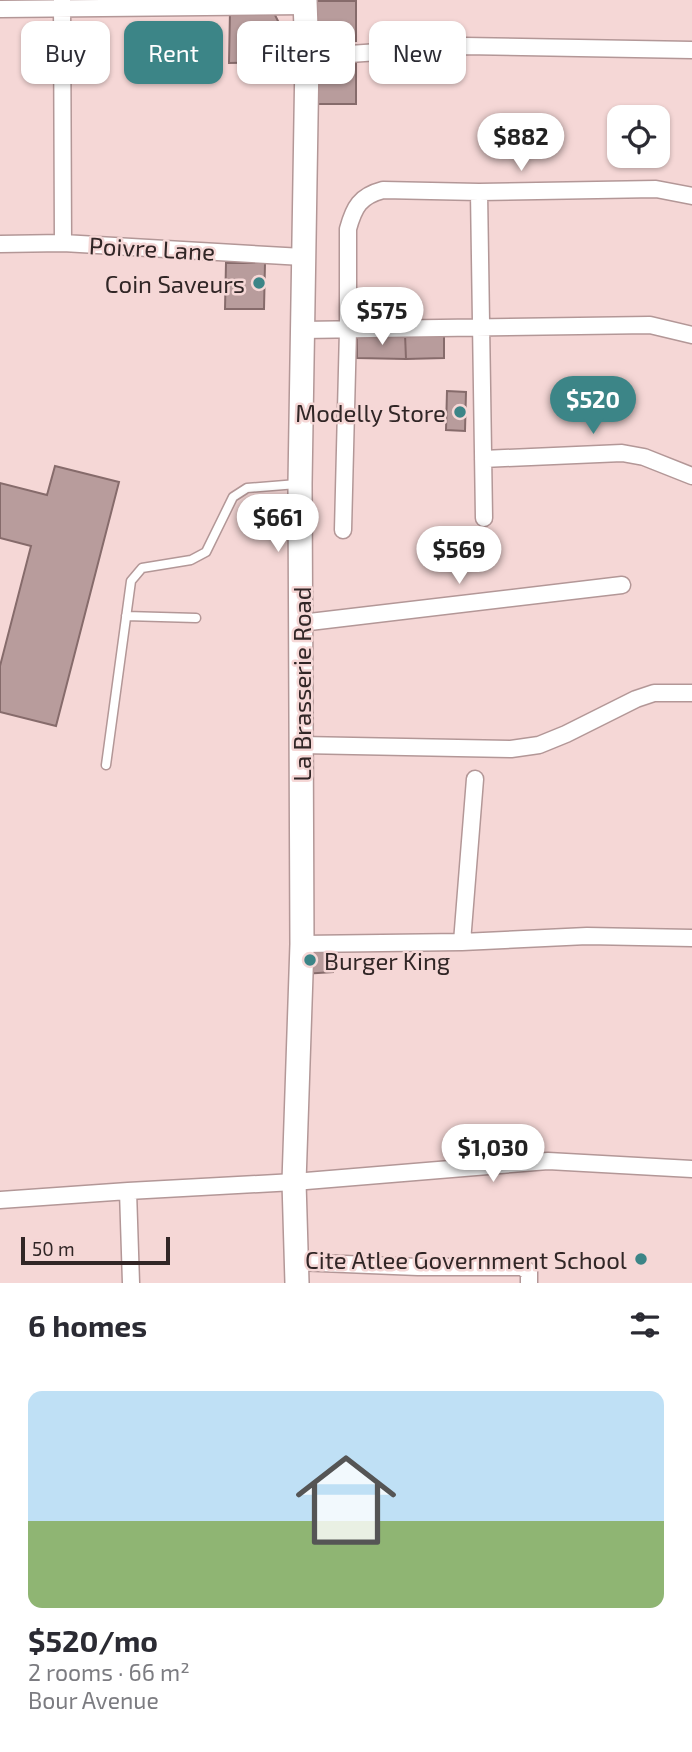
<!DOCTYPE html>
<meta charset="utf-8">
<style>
body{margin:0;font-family:"Exo 2",sans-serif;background:#f2f2f3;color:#2b2b33;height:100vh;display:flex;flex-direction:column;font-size:26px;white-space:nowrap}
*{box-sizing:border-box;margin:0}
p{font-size:23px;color:#7c7c81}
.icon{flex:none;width:38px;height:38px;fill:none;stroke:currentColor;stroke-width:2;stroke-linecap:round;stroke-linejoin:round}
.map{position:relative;height:1283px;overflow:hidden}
.side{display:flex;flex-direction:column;background:#fff;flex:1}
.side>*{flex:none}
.hud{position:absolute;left:21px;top:21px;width:651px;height:63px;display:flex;gap:14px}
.buttons{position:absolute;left:607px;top:105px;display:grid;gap:14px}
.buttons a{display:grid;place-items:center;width:63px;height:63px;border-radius:14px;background:#fff;box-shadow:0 2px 5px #0004;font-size:35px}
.scale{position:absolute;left:21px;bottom:18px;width:149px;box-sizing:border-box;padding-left:7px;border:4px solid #312626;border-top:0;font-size:19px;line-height:24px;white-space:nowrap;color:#312626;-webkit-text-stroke:5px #f5d7d6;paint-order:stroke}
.price{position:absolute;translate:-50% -60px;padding:0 16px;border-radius:24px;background:#fff;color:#222;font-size:23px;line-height:46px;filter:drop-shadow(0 2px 4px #0008)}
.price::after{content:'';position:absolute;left:50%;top:42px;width:21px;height:16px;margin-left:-10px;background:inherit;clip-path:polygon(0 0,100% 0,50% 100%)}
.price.active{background:#3c8587;color:#fff}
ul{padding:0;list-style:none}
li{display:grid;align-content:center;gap:14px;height:371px;padding:0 28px}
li+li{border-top:2px solid #e1e1e2}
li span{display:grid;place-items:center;height:217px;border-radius:14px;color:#555}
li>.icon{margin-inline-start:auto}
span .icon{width:126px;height:126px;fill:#fffc;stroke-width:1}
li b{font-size:30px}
h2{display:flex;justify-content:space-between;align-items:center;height:84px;padding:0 28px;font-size:30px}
.pill{padding:0 24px;border-radius:14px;background:#fff;box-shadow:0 2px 5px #0004;font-size:24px;line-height:63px}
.pill.active{background:#3c8587;color:#fff}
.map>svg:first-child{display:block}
</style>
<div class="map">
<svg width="692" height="1283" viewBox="0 0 692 1283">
<rect width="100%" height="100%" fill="#f5d7d6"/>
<path fill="#b89c9c" stroke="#866b6b" stroke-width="2" d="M316,1h40v40l-40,1z
M230,11h43l6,12v39l-50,1z
M316,63h40v41h-40z
M226,263h39l-1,46h-39z
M444,332v26l-38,1 -1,-25z
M405,334l1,25 -49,-1v-22z
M447,391l19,1 -1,39 -19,-1z
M55,466l64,16 -63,244 -56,-14v-46l31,-120 -31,-8v-55l47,12z
M332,949l1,23 -30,2 -1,-23z"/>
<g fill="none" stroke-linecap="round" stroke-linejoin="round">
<defs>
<path id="lane" d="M126,616l70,2
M106,765l25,-184 11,-13 49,-8 15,-8 27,-55 14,-9 50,-4"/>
<path id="street" d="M62,0l1,243
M0,9l305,-3
M307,57l157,-11 228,4
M479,192l5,326
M0,244l63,-1 240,14
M301,330l349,-5 42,10
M483,459l139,-6 22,4 48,19
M343,530l5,-200v-101c6,-22 12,-33 35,-39l96,2 177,-3 36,7
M301,623l321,-38
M301,745l210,4 28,-4 27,-11 70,-35 18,-6h38
M462,942l13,-163
M302,944l160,-2 125,-6 105,2
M128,1191l3,92
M0,1200l128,-9 166,-9 254,-21 144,8
M296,1262l122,5h104l7,5v11"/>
<path id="secondary" d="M297,1283l-3,-101 8,-238 -2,-460 7,-427 -2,-57"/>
</defs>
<use href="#lane" stroke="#b39797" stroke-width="11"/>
<use href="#street" stroke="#b39797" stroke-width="19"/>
<use href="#secondary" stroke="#b39797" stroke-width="26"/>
<use href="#lane" stroke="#fff" stroke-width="8"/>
<use href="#street" stroke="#fff" stroke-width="16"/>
<use href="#secondary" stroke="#fff" stroke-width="23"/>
</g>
<g fill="#3c8587" stroke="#f5d7d6" stroke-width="2.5">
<circle cx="259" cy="283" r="7"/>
<circle cx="460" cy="412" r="7"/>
<circle cx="310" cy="960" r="7"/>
<circle cx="641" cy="1259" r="7"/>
</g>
<g text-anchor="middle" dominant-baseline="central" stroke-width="5" stroke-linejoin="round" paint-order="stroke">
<g font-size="24" fill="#312626" stroke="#f5d7d6">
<text transform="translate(152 248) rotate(3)">Poivre Lane</text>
<text transform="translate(301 684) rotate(-90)">La Brasserie Road</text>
</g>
<g font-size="24" fill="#312626" stroke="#f5d7d6" text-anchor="end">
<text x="245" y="283">Coin Saveurs</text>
<text x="446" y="412">Modelly Store</text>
<text x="324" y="960" text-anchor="start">Burger King</text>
<text x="627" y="1259">Cite Atlee Government School</text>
</g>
</g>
</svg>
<div class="buttons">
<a><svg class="icon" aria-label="locate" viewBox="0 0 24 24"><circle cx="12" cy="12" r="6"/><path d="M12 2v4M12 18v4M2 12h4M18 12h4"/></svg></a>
</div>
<div class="scale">50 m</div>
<b class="price" style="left:521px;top:173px">$882</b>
<b class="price" style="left:382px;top:347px">$575</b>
<b class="price active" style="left:593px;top:436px">$520</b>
<b class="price" style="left:278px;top:554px">$661</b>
<b class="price" style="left:459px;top:586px">$569</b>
<b class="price" style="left:493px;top:1184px">$1,030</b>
<div class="hud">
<a class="pill">Buy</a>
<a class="pill active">Rent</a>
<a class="pill">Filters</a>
<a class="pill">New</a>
</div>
</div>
<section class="side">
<h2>6 homes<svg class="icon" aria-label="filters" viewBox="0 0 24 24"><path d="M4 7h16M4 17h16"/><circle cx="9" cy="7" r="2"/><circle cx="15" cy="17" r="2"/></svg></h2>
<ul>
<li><span style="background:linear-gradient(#bfe0f5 60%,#8fb573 0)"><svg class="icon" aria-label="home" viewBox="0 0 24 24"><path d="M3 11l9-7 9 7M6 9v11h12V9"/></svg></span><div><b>$520/mo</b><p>2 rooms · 66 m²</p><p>Bour Avenue</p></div></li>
</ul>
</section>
